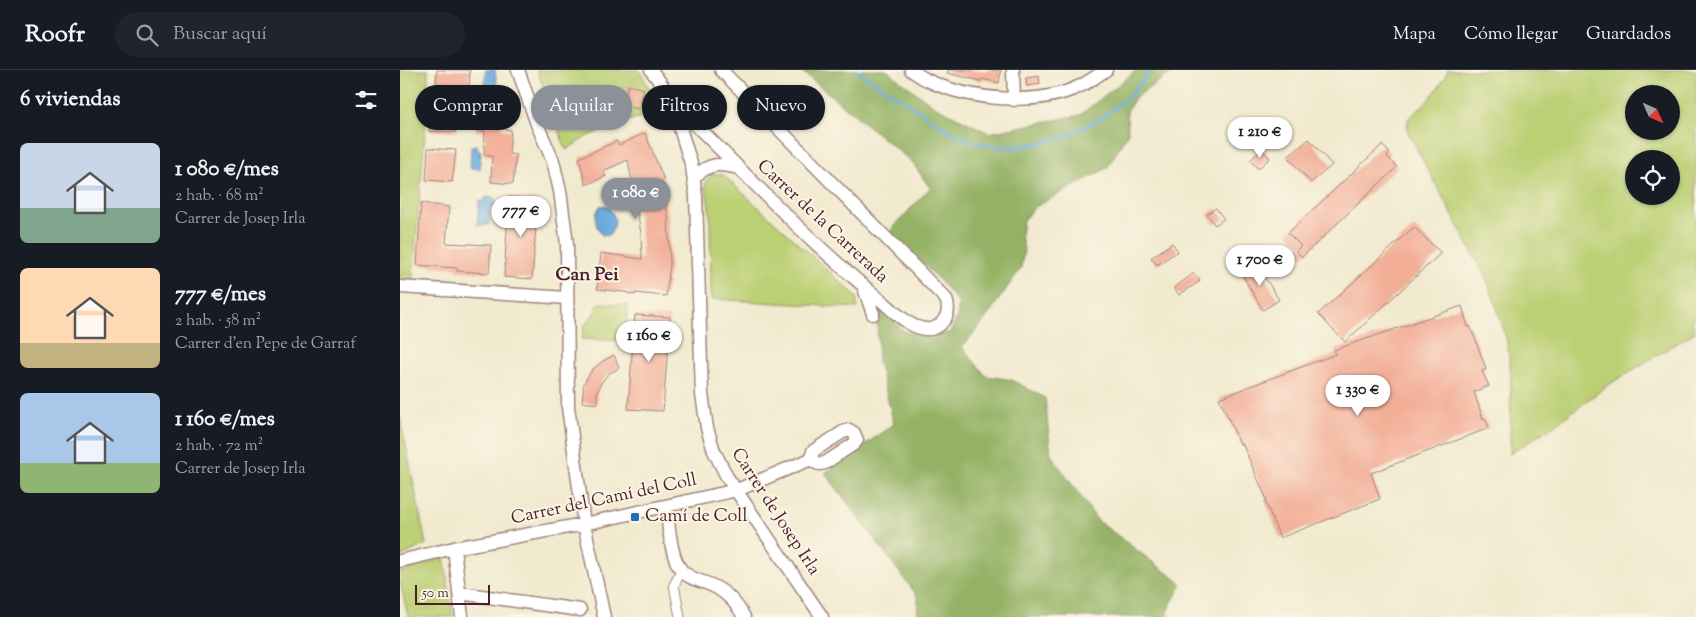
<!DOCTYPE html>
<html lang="es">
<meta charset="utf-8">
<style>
body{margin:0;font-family:"Sorts Mill Goudy",serif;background:#20242c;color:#f1f3f6;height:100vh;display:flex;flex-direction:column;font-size:19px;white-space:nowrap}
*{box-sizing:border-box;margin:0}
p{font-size:16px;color:#9ea1a6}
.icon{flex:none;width:28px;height:28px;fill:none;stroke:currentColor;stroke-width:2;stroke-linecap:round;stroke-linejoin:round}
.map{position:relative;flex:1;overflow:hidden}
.sheet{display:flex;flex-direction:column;background:#171b24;width:400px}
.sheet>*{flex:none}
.hud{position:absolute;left:15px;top:15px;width:475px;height:45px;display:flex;gap:10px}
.needle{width:32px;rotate:135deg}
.controls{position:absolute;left:1225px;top:15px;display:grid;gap:10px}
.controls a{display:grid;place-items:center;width:55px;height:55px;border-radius:50%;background:#171b24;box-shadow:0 1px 4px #0004;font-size:25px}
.scale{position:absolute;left:15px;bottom:12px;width:75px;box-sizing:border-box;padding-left:5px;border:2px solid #4a1f2b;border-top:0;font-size:14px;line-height:18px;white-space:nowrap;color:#4a1f2b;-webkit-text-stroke:4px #fcf5e5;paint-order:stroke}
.price{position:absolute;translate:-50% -42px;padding:0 11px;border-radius:18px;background:#fff;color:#222;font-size:16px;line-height:32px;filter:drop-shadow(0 1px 2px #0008)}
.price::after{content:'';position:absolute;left:50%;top:30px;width:15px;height:11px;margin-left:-8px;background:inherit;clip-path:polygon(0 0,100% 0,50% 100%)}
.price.current{background:#8c9099;color:#fff}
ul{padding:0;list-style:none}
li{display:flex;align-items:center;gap:15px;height:125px;padding:0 20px}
li span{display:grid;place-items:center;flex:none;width:140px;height:100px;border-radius:8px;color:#555}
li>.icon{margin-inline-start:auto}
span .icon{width:60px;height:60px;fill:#fffc;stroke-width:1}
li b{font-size:21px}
h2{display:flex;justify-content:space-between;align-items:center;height:60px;padding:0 20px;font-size:21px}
.pill{padding:0 18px;border-radius:22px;background:#171b24;box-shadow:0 1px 4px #0004;font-size:18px;line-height:45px}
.pill.current{background:#8c9099;color:#fff}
header{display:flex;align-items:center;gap:30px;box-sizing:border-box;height:70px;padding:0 25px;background:#171b24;border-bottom:1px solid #363941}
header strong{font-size:24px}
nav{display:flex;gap:28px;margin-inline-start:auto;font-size:18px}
.search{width:350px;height:45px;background:#20242c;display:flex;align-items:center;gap:12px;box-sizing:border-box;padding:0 18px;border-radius:28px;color:#9ea1a6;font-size:19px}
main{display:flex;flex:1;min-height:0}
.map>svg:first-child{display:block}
</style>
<header>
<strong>Roofr</strong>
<div class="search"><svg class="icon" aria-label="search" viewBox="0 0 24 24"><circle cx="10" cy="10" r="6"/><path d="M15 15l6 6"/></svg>Buscar aquí</div>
<nav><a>Mapa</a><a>Cómo llegar</a><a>Guardados</a></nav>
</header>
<main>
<section class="sheet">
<h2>6 viviendas<svg class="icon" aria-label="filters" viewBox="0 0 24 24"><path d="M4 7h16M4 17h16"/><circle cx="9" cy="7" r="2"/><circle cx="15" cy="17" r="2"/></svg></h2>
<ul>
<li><span style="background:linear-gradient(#c9d6e8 65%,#7fa58c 0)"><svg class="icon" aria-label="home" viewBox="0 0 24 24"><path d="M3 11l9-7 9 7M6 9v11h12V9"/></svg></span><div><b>1 080 €/mes</b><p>2 hab. · 68 m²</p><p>Carrer de Josep Irla</p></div></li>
<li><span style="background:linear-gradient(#ffd9b3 75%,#c2b280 0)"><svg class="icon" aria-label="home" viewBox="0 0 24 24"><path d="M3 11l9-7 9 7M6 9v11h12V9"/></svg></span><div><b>777 €/mes</b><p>2 hab. · 58 m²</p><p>Carrer d'en Pepe de Garraf</p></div></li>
<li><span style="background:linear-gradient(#a9c7e8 70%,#8fb573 0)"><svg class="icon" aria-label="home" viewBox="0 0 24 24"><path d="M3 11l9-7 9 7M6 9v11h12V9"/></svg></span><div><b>1 160 €/mes</b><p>2 hab. · 72 m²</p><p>Carrer de Josep Irla</p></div></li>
</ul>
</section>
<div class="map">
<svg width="1296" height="547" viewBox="0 0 1296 547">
<rect width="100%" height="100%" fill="#fcf5e5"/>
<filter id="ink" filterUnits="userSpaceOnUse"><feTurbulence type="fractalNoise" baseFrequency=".02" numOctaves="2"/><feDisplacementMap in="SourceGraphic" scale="10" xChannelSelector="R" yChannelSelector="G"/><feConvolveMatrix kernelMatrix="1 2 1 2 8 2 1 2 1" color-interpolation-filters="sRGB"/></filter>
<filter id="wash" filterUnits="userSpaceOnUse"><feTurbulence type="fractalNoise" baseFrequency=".0096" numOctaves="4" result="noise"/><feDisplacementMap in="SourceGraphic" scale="20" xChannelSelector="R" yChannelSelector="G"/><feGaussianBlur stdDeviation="1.12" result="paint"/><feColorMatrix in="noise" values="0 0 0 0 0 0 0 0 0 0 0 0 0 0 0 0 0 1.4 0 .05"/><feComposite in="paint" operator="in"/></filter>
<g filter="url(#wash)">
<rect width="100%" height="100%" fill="#f1eacf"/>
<path fill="#bbcf73" stroke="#82774f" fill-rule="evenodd" d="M0,0h28v27l-16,190 -12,-2z
M137,0h102l24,42 -41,10 -36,15 -20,13z
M1048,0h248v248l-4,3 3,11 -87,53 -48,36 -50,33 1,-79 -4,-34 -9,-30 -11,-31 -80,-150 1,-11c17,-15 31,-28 40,-49zM1234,24h37v37h-37zM1234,89h37v37h-37z
M311,104h11l134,122 2,12 -147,-9 -1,-84 -5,-31z
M199,233l29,2 -3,36 -43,-2 2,-13 9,-11z
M0,347l26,127 -26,13z
M44,487l9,60h-45l-8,-36v-8z"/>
<path fill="#94b265" stroke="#6f6848" d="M400,0h86l48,36 55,27 91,-18 57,-45h38l-40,28 -8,13 1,22 -21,35 -72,39 -12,13 -2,15 3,15 -3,18 -40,57 -19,22 24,29 26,4 33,18 6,57 47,66 84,63 -15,27 2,6h-252l1,-20 -93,-124 69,-49 -16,-63 -1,-57 27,27 26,8 20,-7 7,-14 2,-15 -21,-24 -48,-48 40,-43 -18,-26z"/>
<path fill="#66a8db" stroke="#586483" d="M86,0h9l2,16h-13z
M75,75h2l1,6h3l-1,18 -10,-1 1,-22z
M88,127h4l3,2 1,4 -2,4 -4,2 -1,16h-12l2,-24 4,1 1,-3z
M205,135c11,7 14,23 2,31l-5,-1c-7,-9 -9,-18 -2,-29z"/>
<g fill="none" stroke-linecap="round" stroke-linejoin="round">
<path stroke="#66a8db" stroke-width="3" d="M456,0c23,15 47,30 70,46 10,6 21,15 32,20 59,27 125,1 171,-40 8,-7 14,-17 21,-26"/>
</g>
<g id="blocks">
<path fill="#f2ae97" d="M37,0h33l-1,17 -9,-1 -4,46 -27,-1 2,-35 4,1z
M548,0h53l-2,13 -17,-4 -1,2 -34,-8z
M639,6l1,8 -13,2 -1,-8z
M228,15l16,4 -5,20 -16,-4z
M79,30l24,2 -2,27 10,1 -2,24 7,1 -3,29 -22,-2 1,-26 -8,-1 1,-24h-9z
M245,63l19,47 -3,1 7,35 2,48 -4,32 -31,-3v2l-11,-3 -27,-3 4,-36 41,6 -1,-26 -13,-73 -25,11 3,5 -20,9 -7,-27 38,-17 2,4z
M909,69l23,26 -21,18 -23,-26z
M982,75l8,8 -3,3 10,11 -95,90 -6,-6 5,-5 -13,-13z
M28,78l28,2 -4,32 -26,-2z
M862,79l8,9 -12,11 -8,-9z
M109,127l29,3 -6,79 -28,-2z
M21,133l28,4 -3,36 45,2 -2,28 -32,-2v-3l-40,-3z
M816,138l8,11 -9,6 -8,-11z
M1014,157l27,26 -96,89 -27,-28z
M772,173l6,8 -21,14 -6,-7z
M856,193l23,37 -16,10 -22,-37z
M794,203l6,8 -21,14 -5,-7z
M1062,236l6,21 2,-1 6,15 10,28 -4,2 7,15 -15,6 9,27 2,-1 4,10 -118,45 9,26 -100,39 -15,-37 2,-1 -25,-57 -2,1 -21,-46 117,-44 -2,-4z
M235,245l35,2 -7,94 -35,-2z
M214,285l5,13 -11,6 -7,9 -4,10v11l-15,-2 2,-19 8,-13 11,-9z"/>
</g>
</g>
<g filter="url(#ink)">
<use href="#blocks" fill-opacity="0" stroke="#9e847d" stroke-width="1"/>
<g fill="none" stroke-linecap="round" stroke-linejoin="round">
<defs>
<path id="pedestrian" d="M280,547l-6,-32 8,-15"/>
<path id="minor" d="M118,0l19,54 16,37 7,30 7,53 1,163 16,117 20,93
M251,0l20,27 22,25c60,60 119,122 185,176 12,9 25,24 39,29 11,4 20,3 27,-7 5,-7 5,-13 2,-21l-225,-229
M511,0c5,3 10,7 16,10 41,20 111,27 153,6 9,-4 18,-11 26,-16
M613,0l1,30
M271,29l21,68 4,29 5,168 1,30 5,34 7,23 13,26 95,140
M294,107c16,-14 24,-14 44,-9
M463,215l10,29
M0,217l167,11
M266,436c3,19 4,51 16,65 7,7 15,9 24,12 17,6 30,19 38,34
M54,478l8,69
M0,491l54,-13 130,-24 153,-34 74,-31 2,-8 30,-19 6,-2 5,3 3,7 -3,4 -29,19c-6,2 -9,1 -14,-4
M60,523l120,17"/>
</defs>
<use href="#pedestrian" stroke="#9e847d" stroke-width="11"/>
<use href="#minor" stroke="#9e847d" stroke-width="15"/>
<use href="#pedestrian" stroke="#fff" stroke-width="9"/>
<use href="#minor" stroke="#fff" stroke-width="12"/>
</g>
</g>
<rect fill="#1f6fb2" stroke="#fcf5e5" stroke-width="2" x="230" y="442" width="10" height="10" rx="2.5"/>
<g text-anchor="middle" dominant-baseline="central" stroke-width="4" stroke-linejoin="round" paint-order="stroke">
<g font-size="18" fill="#4a1f2b" stroke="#fcf5e5">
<text transform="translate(422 152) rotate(43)">Carrer de la Carrerada</text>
<text transform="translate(204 430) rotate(-12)">Carrer del Camí del Coll</text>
<text transform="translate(375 442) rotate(57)">Carrer de Josep Irla</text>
</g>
<g font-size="18" fill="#4a1f2b" stroke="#fcf5e5" text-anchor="start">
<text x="245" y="447">Camí de Coll</text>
</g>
<g font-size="19" font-weight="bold" fill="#4a1f2b" stroke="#fcf5e5">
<text x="187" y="205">Can Pei</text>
</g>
</g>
</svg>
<div class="controls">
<a><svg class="needle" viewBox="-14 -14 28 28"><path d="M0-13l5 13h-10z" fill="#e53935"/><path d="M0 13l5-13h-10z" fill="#9ea1a6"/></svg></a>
<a><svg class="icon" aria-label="locate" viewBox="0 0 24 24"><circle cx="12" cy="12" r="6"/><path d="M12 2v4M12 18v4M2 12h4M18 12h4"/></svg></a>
</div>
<div class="scale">50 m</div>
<b class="price" style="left:860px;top:89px">1 210 €</b>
<b class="price current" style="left:236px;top:150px">1 080 €</b>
<b class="price" style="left:121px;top:168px">777 €</b>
<b class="price" style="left:860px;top:217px">1 700 €</b>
<b class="price" style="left:249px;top:293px">1 160 €</b>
<b class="price" style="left:958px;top:347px">1 330 €</b>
<div class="hud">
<a class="pill">Comprar</a>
<a class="pill current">Alquilar</a>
<a class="pill">Filtros</a>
<a class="pill">Nuevo</a>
</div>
</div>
</main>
